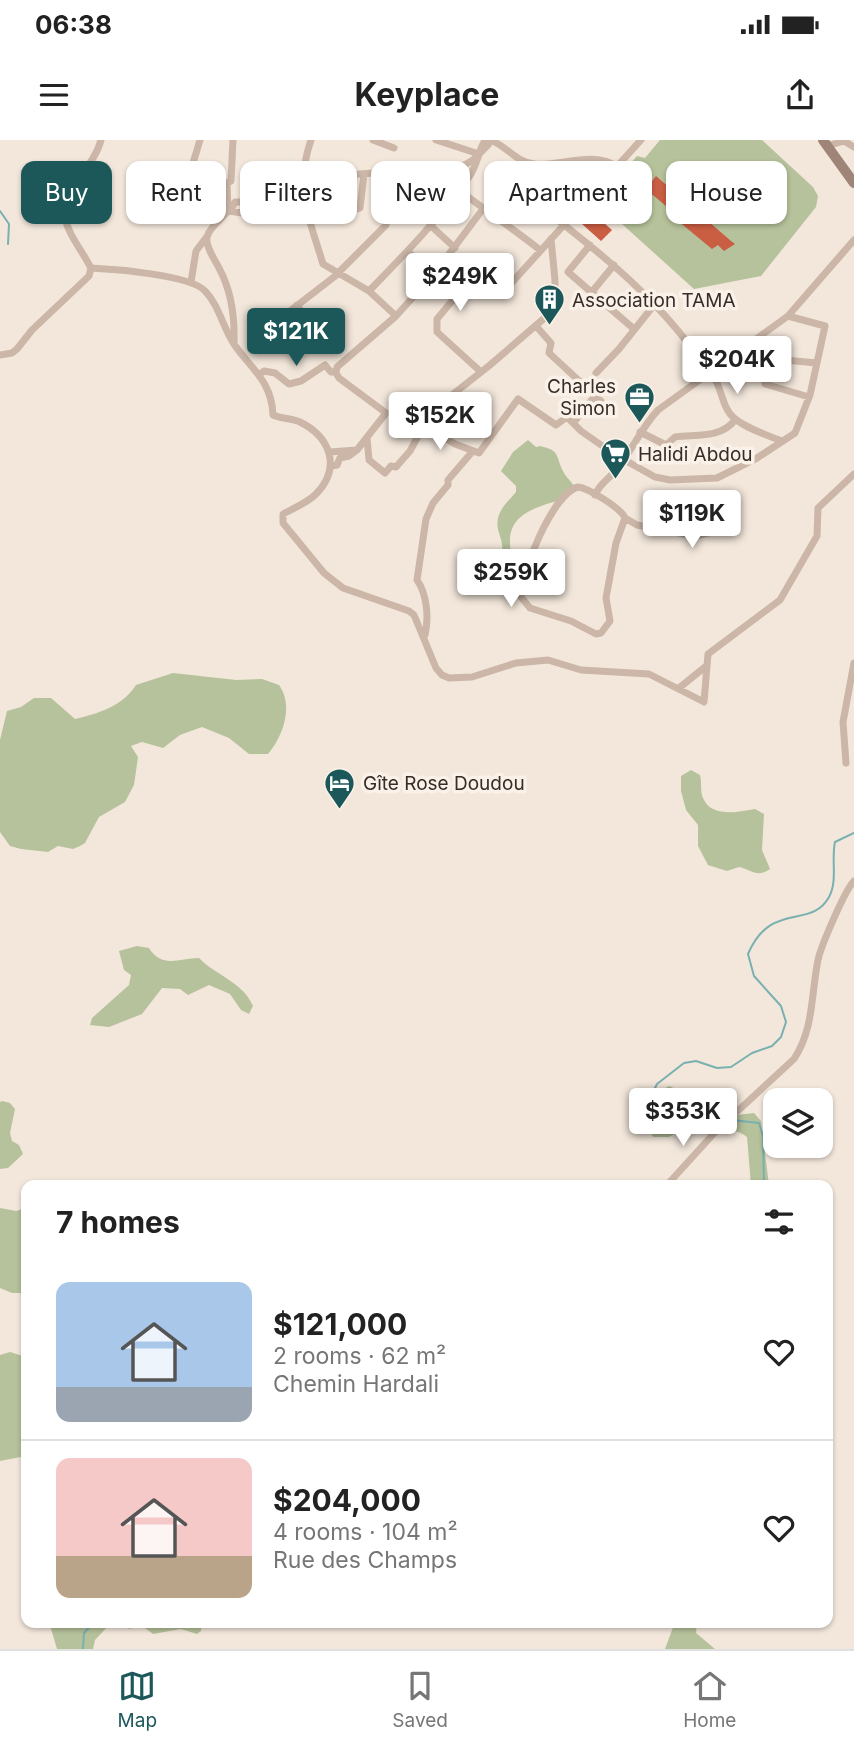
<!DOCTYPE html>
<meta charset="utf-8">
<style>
body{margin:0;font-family:Inter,sans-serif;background:#f6f6f6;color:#222;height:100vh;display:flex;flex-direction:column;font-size:26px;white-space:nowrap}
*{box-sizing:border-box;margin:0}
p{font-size:23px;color:#767676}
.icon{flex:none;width:38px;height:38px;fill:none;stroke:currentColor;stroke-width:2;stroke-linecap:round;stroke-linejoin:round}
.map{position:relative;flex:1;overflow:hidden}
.sheet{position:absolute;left:21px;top:1040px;width:812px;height:448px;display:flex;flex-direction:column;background:#fff;border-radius:14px;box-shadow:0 2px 5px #0004}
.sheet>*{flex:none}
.guide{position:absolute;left:21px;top:21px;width:812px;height:63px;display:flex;gap:14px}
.tools{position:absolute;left:763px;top:948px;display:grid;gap:14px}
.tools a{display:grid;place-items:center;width:70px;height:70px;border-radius:14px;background:#fff;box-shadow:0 2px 5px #0004;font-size:35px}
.price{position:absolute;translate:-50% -60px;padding:0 16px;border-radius:7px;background:#fff;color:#222;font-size:23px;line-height:46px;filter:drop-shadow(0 2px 4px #0008)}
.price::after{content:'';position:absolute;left:50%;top:42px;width:21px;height:16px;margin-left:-10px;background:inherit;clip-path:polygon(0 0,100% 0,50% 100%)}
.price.active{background:#1c585a;color:#fff}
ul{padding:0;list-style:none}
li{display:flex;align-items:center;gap:21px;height:175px;padding:0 35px}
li+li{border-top:2px solid #e0e0e0}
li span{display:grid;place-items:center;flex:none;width:196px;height:140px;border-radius:14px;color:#555}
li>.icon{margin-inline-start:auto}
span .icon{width:84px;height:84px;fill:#fffc;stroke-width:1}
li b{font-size:30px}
h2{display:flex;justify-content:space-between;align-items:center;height:84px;padding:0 35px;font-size:30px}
.tag{padding:0 24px;border-radius:14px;background:#fff;box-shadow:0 2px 5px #0004;font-size:24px;line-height:63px}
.tag.active{background:#1c585a;color:#fff}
.status{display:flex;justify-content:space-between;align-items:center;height:49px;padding:0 35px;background:#fff;direction:ltr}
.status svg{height:19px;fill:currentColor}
header{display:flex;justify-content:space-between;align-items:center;height:91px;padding:0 35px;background:#fff;font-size:32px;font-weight:700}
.dock{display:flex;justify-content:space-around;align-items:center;height:98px;border-top:2px solid #e0e0e0;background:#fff;font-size:19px;color:#767676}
.dock a{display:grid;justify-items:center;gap:4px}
.dock .active{color:#1c585a}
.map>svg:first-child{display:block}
</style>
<div class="status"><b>06:38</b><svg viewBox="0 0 49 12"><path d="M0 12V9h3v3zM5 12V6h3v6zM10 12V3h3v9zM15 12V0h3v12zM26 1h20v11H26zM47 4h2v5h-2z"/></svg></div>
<header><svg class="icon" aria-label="menu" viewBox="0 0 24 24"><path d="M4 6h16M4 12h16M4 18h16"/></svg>Keyplace<svg class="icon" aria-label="share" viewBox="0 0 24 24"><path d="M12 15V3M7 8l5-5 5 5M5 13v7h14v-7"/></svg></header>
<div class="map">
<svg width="854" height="1509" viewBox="0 0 854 1509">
<rect width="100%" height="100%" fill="#f3e7db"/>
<path fill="#b6c29b" d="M660,0h102l51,47 5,9 -2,11 -55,69 -67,13 -72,-65 17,-20 -25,-22 23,-26 8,2z
M528,300l8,7 4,-1c21,5 15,9 23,25 2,5 8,10 11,15l-7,12c-25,8 -59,13 -57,46 0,6 2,11 2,17l-10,7 -13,-4 -5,-6 3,-5 15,-2c1,-8 -1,-11 -3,-18 -6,-19 6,-28 17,-41v-6l-15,-15 12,-19z
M173,533l63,7 26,-1 17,6c15,21 4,51 -11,69h-19l-20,-16 -27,-11 -22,8 -17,13 -21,-6 -11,4 7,11 -4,28 -9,17 -26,15 -14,26 -5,3 -7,3 -15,-3 -10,6 -27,-3 -11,-3 -10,-14v-92l7,-29 14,-4 13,-9h17l24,21c22,-5 48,-13 61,-34z
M691,630l9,5c2,7 0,16 3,23 8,20 36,14 52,11l9,5 -2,36 8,19c-13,9 -18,1 -31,-2l-12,4 -19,-6 -10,-19v-21l-12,-15 -5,-19v-15z
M137,806l12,2c13,21 30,10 50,10 16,17 44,24 54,48l-4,8 -8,-4 -11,-16 -21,-9 -21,10 -8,-6 -18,-1 -20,26 -33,13 -19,-2 2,-7 37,-33 2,-10 -7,-5 -5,-19z
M670,946l11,7 19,5 2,7 18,10 8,1 26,-3 7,8 8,64h-18l-4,-48c-15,-11 -21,-4 -37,-4 -7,-1 -15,-6 -22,-8l-19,12h-16c-9,-15 -2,-46 17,-51z
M2,961l8,2 5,6 -5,24 2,8 7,4 4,9 -15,14 -8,1v-67z
M0,1068l16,3 10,-3v85h-14l-12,-5z
M10,1212l16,5v99l-26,5v-106z
M49,1482h63l-17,18 -2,9h-36z
M124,1482h78l-1,9 -4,3 -16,-5 -28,5 -12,-9 -12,4z
M675,1482h22l-1,11 19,16h-50z"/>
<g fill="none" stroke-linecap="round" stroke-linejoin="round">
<path stroke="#79b0b0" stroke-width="2" d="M0,71l9,13 -1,20
M723,980c-24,0 -53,10 -69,-11l-1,-17 4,-8 27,-21 12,-2 21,7 14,-1 21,-14 20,-7 9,-9 5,-15 -5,-16 -27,-30 -6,-22c23,-54 63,-24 81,-57 9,-16 2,-38 6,-55l19,-9
M732,980l27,3 4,13 1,49
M83,1509l1,-16 10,-11"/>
</g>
<path fill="#c95e43" d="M656,36l75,65 4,3 -11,7 -6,-6 -6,4 -46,-38 1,-4 -21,-18z
M614,49l20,18 -13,14 -8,-8 -9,10 8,7 -11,11 -19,-17z"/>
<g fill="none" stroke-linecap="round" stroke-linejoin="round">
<path stroke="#cbb6a7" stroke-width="7" d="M311,0c-17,49 -2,77 12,124l46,27 27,25
M373,0l21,8
M436,0l43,14
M490,0c16,5 25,22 44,24 25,3 60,-14 83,3
M827,6l17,-5 10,6
M502,34c50,44 104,80 150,128 23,23 42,48 61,74 9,12 9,32 21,42 13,11 33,17 48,23
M302,38l159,-11 12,-7 15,-15
M176,48l14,-15 10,-33
M459,50c27,21 55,39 81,60
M228,71l-1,-28 4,-2 2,-41
M230,71l5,-9h25
M307,71l41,1 12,-4 4,-34
M430,85l25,23
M590,105l-22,27 66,57
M408,112l49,39v4l-20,24v13l44,40
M91,128c22,1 100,7 114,23 15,15 18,39 31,56 17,23 36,36 37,68 8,4 18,3 27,7 30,15 42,45 16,72 -9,9 -22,14 -33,20v9l41,50 19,15 66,23 5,4 22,53 6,7 7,3 23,-1 44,-14 32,-3 33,10 68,4 55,28 4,-48 72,-54 37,-64 1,-28 36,-34
M91,128c-17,-32 -43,-54 -13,-90 10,-12 19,-23 23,-38
M191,142l5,-31 12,-16
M505,150l136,-150
M369,151c35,-36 71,-73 100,-114 8,-11 9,-24 15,-35
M591,153l23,-28
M297,165l18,28 -2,9
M277,181l57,-44 52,-52 10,-42 -1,-11
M536,186l15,17 -2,10 52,48
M754,203l9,15 2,26 44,13
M234,204c1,-27 -2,-52 -15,-76 -4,-8 -14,-22 -12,-31 3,-11 15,-18 21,-26l22,3 21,-22 31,-8
M0,215l12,-2 5,-4 15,-19 57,-54 2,-8
M763,218l54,5
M596,233l23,-24 35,-44
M260,234l4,-3 11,2 14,11 12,-3 24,-16 6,7h5
M438,266l52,-41 65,-56v-29l-4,-41
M574,282l21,-26
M640,292l26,13 9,-8c21,-3 45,2 60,-17
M367,298l2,22 16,13 6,-7 5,1 14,-16 14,-26 31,19 24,9 39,-54 38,26 11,-8 14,14 33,23 41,23 15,3 47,-2 40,-20 38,-25 15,-38 15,-69 -37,-10
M330,312l27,-2 29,-37 -47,-35 -3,-5 1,-6 59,-51 38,-42 49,-65
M331,326l6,-1 3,-7 9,-2 8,-6
M578,347c10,1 43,21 47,31l-9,25 -10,55 4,23 -9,12 -5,1 -25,-13 -41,-13 -9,-11c-1,-23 32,-104 57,-110z
M595,355c5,-12 14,-16 21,-25 16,-19 25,-42 42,-60l130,-94 66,-76
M625,378l12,7 58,11 35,-8 -3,-13
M425,495c4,-17 2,-41 -8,-55l9,-61 7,-16 15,-18v-5l24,-28
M679,548l26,-21
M846,623l-3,-41 11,-59
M667,1045l50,-55 77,-71c20,-30 17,-65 24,-99 3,-14 27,-70 36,-79"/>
<path stroke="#9f8578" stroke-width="10" d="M823,0l31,43"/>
</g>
<defs>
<symbol id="building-pin" viewBox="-11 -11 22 30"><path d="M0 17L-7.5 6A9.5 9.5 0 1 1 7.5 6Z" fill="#1c585a" stroke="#faf1e8"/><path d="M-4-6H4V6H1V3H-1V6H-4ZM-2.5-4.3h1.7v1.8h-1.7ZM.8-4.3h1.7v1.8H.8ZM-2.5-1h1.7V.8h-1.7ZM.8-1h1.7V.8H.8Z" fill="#fff"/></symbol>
<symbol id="office-pin" viewBox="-11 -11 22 30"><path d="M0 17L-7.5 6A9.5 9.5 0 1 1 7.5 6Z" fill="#1c585a" stroke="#faf1e8"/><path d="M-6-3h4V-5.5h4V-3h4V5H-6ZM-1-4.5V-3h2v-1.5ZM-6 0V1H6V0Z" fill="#fff"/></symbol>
<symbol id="supermarket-pin" viewBox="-11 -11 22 30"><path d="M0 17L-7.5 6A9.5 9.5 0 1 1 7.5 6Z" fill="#1c585a" stroke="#faf1e8"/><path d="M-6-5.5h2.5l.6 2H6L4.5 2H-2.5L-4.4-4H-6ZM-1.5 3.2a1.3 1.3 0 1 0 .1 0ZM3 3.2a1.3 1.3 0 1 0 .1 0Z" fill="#fff"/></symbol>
<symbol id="hotel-pin" viewBox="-11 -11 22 30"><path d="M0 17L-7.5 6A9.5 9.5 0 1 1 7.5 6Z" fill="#1c585a" stroke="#faf1e8"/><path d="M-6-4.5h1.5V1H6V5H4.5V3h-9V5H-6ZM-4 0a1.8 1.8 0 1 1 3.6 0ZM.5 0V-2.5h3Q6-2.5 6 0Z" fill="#fff"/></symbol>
</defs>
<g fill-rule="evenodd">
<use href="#building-pin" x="532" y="142" width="35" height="47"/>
<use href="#office-pin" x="622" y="240" width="35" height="47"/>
<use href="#supermarket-pin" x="598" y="296" width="35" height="47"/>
<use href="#hotel-pin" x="322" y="626" width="35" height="47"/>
</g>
<g text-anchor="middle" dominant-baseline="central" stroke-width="7" stroke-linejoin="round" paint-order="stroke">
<g font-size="19" fill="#372c28" stroke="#faf1e8" text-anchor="start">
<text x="572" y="160">Association TAMA</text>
<text x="616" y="246" text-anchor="end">Charles<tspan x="616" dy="22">Simon</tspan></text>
<text x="638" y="314">Halidi Abdou</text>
<text x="363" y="643">Gîte Rose Doudou</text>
</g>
</g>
</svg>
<div class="tools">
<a><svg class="icon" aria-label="layers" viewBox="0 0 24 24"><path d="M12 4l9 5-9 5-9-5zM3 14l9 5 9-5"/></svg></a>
</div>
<b class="price" style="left:460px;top:173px">$249K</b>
<b class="price active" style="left:296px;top:228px">$121K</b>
<b class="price" style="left:737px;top:256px">$204K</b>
<b class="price" style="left:440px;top:312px">$152K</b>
<b class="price" style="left:692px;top:410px">$119K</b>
<b class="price" style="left:511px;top:469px">$259K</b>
<b class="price" style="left:683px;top:1008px">$353K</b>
<div class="guide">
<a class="tag active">Buy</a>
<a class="tag">Rent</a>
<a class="tag">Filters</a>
<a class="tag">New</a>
<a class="tag">Apartment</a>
<a class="tag">House</a>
</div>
<section class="sheet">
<h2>7 homes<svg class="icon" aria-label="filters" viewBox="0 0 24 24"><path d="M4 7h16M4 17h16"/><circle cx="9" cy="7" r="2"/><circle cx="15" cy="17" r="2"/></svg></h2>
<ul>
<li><span style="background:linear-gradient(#a9c7e8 75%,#9aa5b1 0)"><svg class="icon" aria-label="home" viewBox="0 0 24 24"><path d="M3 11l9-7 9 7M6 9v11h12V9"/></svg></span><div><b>$121,000</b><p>2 rooms · 62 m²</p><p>Chemin Hardali</p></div><svg class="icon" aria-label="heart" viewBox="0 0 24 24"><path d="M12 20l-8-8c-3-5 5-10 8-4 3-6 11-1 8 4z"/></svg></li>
<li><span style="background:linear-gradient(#f6c9c9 70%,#b9a48a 0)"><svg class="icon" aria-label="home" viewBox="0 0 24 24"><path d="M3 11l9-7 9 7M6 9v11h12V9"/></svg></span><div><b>$204,000</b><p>4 rooms · 104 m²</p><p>Rue des Champs</p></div><svg class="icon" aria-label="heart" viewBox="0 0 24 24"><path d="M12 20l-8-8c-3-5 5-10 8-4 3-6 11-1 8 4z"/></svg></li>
</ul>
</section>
</div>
<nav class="dock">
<a class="active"><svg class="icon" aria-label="map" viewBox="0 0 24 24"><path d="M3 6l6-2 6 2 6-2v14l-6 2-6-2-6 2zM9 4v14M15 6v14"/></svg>Map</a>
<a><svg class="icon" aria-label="saved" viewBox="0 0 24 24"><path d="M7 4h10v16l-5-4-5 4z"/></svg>Saved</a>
<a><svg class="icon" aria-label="home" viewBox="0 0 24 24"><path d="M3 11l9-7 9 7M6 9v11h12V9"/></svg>Home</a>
</nav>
